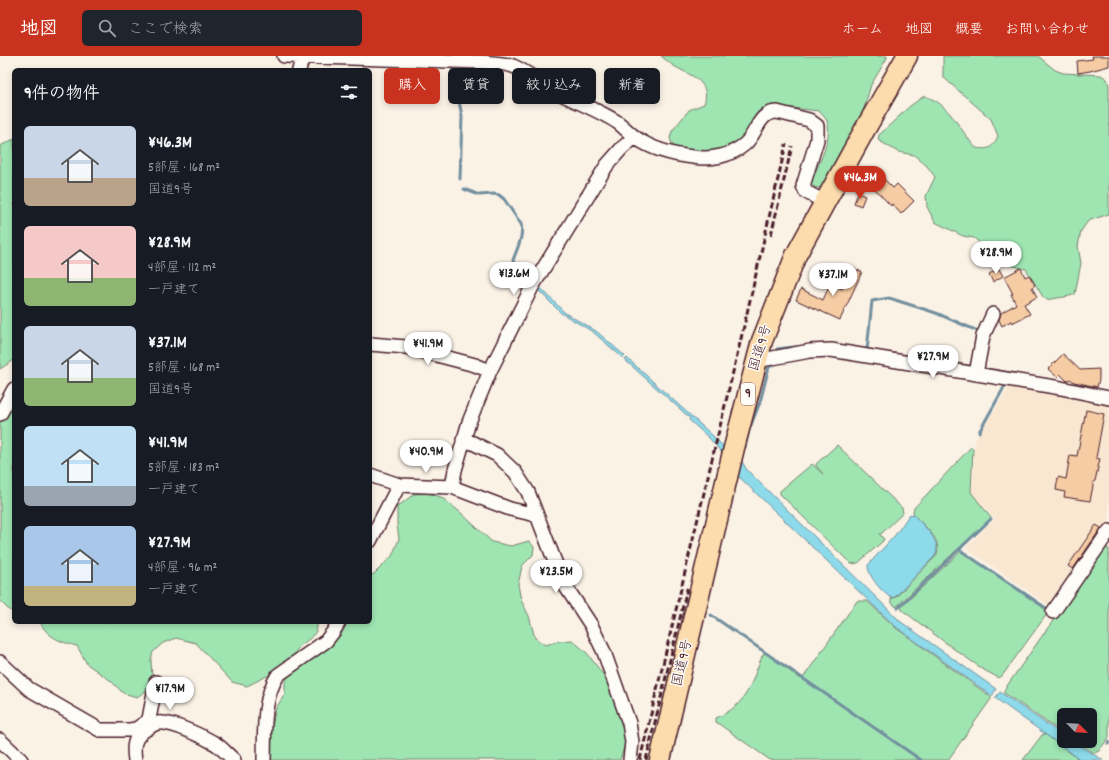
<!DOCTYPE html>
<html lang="ja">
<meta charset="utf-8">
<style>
body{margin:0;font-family:Dekko,"Klee One",sans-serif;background:#20242c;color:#f1f3f6;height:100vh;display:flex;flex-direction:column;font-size:15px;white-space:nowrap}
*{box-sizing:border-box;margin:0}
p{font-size:13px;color:#9ea1a6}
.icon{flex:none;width:22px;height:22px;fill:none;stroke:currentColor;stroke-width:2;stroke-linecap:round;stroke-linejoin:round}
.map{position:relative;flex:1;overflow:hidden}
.details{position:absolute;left:12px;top:12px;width:360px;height:556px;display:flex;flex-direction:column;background:#171b24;border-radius:6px;box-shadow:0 2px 6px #0003}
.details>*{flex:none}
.guide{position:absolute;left:384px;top:12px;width:380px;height:36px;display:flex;gap:8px}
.needle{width:26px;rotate:114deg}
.tools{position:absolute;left:1057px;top:652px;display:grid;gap:8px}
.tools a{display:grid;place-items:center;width:40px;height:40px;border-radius:6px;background:#171b24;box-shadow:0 2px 6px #0003;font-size:20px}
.price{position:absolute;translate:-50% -34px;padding:0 9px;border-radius:14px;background:#fff;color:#222;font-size:13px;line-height:26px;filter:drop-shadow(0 1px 2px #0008)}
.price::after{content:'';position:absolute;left:50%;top:24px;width:12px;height:9px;margin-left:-6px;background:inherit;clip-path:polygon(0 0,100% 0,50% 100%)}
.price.active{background:#c8321e;color:#fff}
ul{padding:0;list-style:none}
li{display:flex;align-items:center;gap:12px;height:100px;padding:0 12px}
li span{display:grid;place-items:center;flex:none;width:112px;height:80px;border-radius:6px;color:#555}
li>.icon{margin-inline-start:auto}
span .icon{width:48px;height:48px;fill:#fffc;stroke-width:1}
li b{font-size:17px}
h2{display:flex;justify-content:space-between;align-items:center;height:48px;padding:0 12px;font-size:17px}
.pill{padding:0 14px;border-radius:6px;background:#171b24;box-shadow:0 2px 6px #0003;font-size:14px;line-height:36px}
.pill.active{background:#c8321e;color:#fff}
header{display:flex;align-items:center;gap:24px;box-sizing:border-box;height:56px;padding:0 20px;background:#c8321e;color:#fff}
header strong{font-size:19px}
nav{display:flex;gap:22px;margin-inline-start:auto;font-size:14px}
.search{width:280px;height:36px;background:#20242c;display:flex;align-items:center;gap:10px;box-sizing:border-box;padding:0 14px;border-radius:6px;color:#9ea1a6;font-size:15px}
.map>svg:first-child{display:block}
</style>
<header>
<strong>地図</strong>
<div class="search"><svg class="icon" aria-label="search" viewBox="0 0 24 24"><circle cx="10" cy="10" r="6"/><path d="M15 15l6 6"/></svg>ここで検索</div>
<nav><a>ホーム</a><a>地図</a><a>概要</a><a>お問い合わせ</a></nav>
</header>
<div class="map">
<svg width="1109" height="704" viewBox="0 0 1109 704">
<rect width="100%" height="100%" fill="#fbf2e6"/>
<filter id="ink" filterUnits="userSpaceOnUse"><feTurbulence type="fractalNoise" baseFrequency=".025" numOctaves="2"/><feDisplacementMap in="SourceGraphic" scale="8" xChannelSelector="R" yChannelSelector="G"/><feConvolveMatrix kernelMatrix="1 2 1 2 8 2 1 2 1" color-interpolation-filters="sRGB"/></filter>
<g filter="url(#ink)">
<path fill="#f9e7d2" d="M1011,328l98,18v121l-58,84 -85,-59 28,-29 -22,-27 3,-52z"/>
<path fill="#9fe5b2" stroke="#74826e" d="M661,0h226v2l-16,27 -10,33 -39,69 -5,1 -6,-3v-3c7,-17 22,-44 16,-61 -2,-4 -6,-7 -8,-10l-35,-4 -15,1 -27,33 -34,16 -30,-8 -6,-5 -2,-6 2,-7 17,-21 15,-6c8,-23 -15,-29 -30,-38 -5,-3 -9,-7 -13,-10z
M943,0h95l17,14 8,3 38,2 6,4 2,6v129l-21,7 -7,10 -3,15 3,17 -6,31c-5,3 -21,4 -28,6l-4,-3 -17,-28 -21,-5 -8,-4 -5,-7 -18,-15 -11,-2 -28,-14 -8,-15 -1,-11 9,-19 -8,-11 -13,-11 -16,-3 -20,-12 1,-5 31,-29 14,-10c25,6 36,35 52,52 14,2 16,0 22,-12l-7,-17 -48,-42z
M14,83v221l-14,9v-223z
M14,337v219l-5,-2 -9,-9v-183z
M837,389l65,63 1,5 -22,21h-2l5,5 -1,2 -25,22 -7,1 -71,-70v-3l32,-27 11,10 -7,-8v-2z
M971,391l2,1 -2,44 20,26 -95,89 -5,-5v-3l5,-2 40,-41c8,-15 -12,-30 -22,-41l-1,-4 1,-3z
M428,437l13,4 19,15 32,30 19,4 18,-5 5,6 -1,8 -11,11 -4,19 3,15 8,16 6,22 10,7 14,-4 13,-1 15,13 21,28 15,39 3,21 -6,19h-352l3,-29 5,-23 9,-14v-12l5,-9 21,-17 16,-8 14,-13 6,-13h23v-47l4,-1 18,-18 7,-17 -2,-14v-18l17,-13z
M1105,491l4,2v188l-10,14 -5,2 -19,-12h15v-26h-26v19l-60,-41v-3z
M961,495l84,58 2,5 -45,62 -3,2 -15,-8 -30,-21 -52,-39 -1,-3z
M857,545h10l29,27 95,69v2l-43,61h-178l-54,-38v-4c33,-14 34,-34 47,-64l3,-1 33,25h4z
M40,566h277c2,13 -9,17 -17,24 -4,4 -6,11 -10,15 -13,11 -29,18 -43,25l-15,-4 -36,-39 -20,-5 -13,5 -10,9 -2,8 1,17 -3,12 -12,8 -14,-4 -12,-12 -24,-17 -10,-18c-16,-4 -29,-8 -37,-24z
M1045,678l35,26h-57l19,-25z"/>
<path fill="#8cdaea" stroke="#728f9e" d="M538,229l27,28 31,18 29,25 -2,2 -30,-26 -32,-19 -24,-24z
M627,302l85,77 14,14 -1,7 -17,-19 -19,-17 1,-2 -65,-58z
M741,404l6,10 154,152 95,67 -4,7 -96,-69 -159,-152z
M911,458l3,1c9,11 29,26 21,41l-39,40 -4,2c-9,-4 -25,-23 -24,-33l28,-31 13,-19z
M1000,636l64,44v5h8l31,19h-22l-86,-62z"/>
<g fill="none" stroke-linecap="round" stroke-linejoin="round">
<path stroke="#728f9e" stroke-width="3" d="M452,11l10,49 -2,63
M464,133l15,6 15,-1 5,1 5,4 17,25c3,12 -4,25 -8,36 1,10 9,15 16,20
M777,293l26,-3
M864,293l3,1 5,-49 17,-3 47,15 44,19
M979,376l27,-48h-1
M745,391l4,-17 11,-28 9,-35 5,-3
M960,494l89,60
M898,552l93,-89
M711,559l210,145
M1108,688l1,-2"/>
</g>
<path fill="#f5cca4" stroke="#4a1f2b" d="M1092,0h17v10l-19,5 -12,2 -1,-12 16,-2z
M881,120l12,12 4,-4 17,17 -13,13 -9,-10 -1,2 -19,-20z
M858,137l7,3 -4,10 -7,-3z
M853,212l9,4 -22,48 -44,-20 5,-11 22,11 7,-16 12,5 7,-17 2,1z
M1021,212l4,9 4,-2 6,10 -3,2 5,10 -13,7 6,10 -18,9 -1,-2 -9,5 -3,-6 2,-7 15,-9 -5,-10h2l-9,-17z
M999,213l4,7 -10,6 -4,-8z
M1063,298l17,16 19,-1v11l-2,7 -23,-5 -4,-3 -3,2 -7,-7 -3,3 -9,-8z
M1086,354l18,4 -8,44 4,1 -5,22h-1l-4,20 -26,-4 1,-5 -9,-2 2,-13 8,2 4,-24 7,1z
M1096,469l5,3 -28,41 -5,-3z"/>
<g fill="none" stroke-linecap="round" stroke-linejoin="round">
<defs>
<path id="minor" d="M284,0l199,6c10,1 20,1 30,4 14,6 26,16 39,23 21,12 45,20 65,33 7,5 12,11 19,16 16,11 38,17 57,19 18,3 38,-1 52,-13 12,-10 13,-32 32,-32l32,8 8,6v14l-14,46 3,6 19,10
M299,14l4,-14
M370,288l36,3 69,18 15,6
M756,305l54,-10 21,-1 230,38 48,10
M976,318l7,-38 10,-22
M0,358l14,-25
M463,384l10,3 24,12 18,17 13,20 29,75 9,20 25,38 13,27 25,71 3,19 -2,18
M370,419l29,10 53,2 58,22 26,6
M452,431l3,-17 14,-48 21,-51 42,-84 75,-122 15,-17 13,-11
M370,485l29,-56
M1053,556l56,-81
M0,606l29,27 71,41h30l6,-1 13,-9
M153,669l-4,-6 7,-37
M0,684l21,20
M135,704c-2,-13 -2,-22 10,-30 4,-2 8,-6 13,-7 13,-2 46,14 58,21 6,4 12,11 18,16
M264,704c1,-28 -2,-61 14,-85l48,-34 7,-9 6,-10"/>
<path id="highway" d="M660,704l74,-312 28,-107 34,-86 68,-124 43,-75"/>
</defs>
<use href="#minor" stroke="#4a1f2b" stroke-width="16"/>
<use href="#highway" stroke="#4a1f2b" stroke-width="23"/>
<use href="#minor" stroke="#fdfcf7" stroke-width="13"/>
<use href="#highway" stroke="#fcdcac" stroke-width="20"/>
<path stroke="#4a1f2b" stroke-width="3" stroke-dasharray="6 3" stroke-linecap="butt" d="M771,179l21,-89
M640,704l104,-434 42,-182
M646,704l42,-175"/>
</g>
</g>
<g text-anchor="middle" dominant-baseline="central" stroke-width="3" stroke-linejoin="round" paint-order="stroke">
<rect fill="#fdfcf7" stroke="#806168" stroke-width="1" x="741" y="327" width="14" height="22" rx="3"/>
<g font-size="13" font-weight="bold" fill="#4a1f2b">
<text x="748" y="338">9</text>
</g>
<g font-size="14" fill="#4a1f2b" stroke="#fdfcf7">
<text transform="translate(761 292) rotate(-73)">国道9号</text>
<text transform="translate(683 607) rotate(-77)">国道9号</text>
</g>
</g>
</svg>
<div class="tools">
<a><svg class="needle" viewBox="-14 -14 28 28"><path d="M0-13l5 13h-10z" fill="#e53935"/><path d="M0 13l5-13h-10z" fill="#9ea1a6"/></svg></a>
</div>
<b class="price active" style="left:860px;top:144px">¥46.3M</b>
<b class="price" style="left:996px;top:219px">¥28.9M</b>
<b class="price" style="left:514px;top:240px">¥13.6M</b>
<b class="price" style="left:833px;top:241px">¥37.1M</b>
<b class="price" style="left:428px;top:310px">¥41.9M</b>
<b class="price" style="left:933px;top:323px">¥27.9M</b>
<b class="price" style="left:426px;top:418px">¥40.9M</b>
<b class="price" style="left:556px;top:538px">¥23.5M</b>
<b class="price" style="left:170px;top:655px">¥17.9M</b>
<div class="guide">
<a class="pill active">購入</a>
<a class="pill">賃貸</a>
<a class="pill">絞り込み</a>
<a class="pill">新着</a>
</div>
<section class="details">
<h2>9件の物件<svg class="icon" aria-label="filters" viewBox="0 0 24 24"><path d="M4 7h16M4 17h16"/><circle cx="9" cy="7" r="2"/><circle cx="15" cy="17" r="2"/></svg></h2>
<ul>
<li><span style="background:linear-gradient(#c9d6e8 65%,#b9a48a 0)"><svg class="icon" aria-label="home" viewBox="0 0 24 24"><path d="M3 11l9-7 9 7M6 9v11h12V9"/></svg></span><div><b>¥46.3M</b><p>5部屋 · 168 m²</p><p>国道9号</p></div></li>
<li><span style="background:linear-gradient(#f6c9c9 65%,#8fb573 0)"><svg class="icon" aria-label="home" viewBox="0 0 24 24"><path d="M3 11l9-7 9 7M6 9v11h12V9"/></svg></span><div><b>¥28.9M</b><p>4部屋 · 112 m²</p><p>一戸建て</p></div></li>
<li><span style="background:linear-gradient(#c9d6e8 65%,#8fb573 0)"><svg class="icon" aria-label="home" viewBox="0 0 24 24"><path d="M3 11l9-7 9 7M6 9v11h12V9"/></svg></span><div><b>¥37.1M</b><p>5部屋 · 168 m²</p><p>国道9号</p></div></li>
<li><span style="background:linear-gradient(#bfe0f5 75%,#9aa5b1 0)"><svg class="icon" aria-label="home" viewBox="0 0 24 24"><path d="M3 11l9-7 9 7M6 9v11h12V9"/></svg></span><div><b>¥41.9M</b><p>5部屋 · 183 m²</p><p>一戸建て</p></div></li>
<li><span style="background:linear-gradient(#a9c7e8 75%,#c2b280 0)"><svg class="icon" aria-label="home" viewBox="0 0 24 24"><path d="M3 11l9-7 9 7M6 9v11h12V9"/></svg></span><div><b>¥27.9M</b><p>4部屋 · 96 m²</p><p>一戸建て</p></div></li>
</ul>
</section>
</div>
